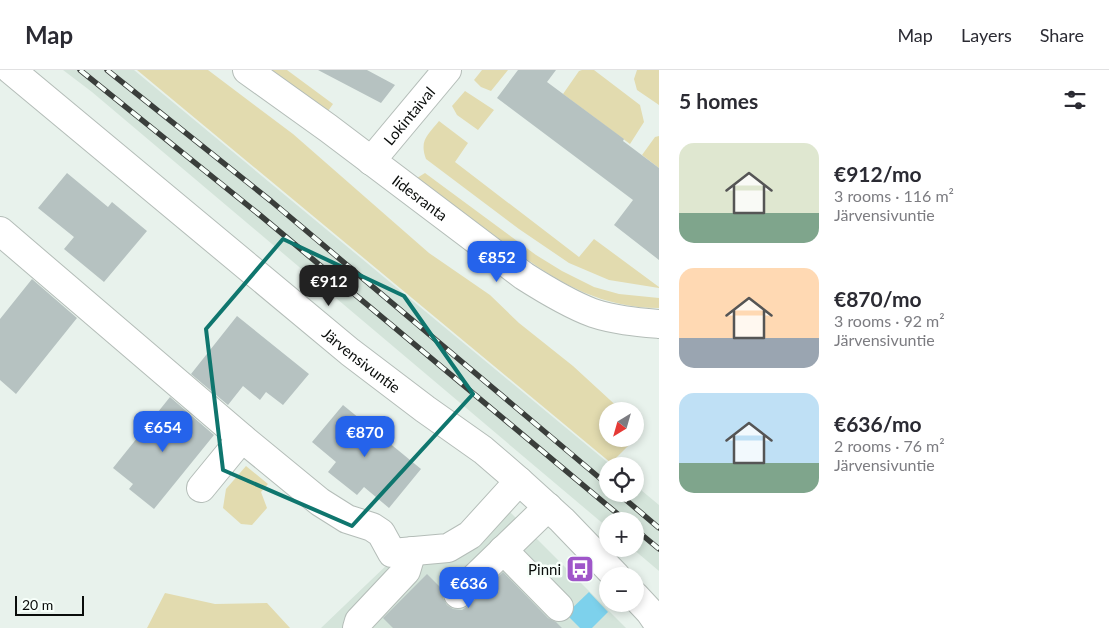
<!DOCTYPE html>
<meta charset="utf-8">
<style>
body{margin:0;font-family:Lato,sans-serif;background:#f7f7f7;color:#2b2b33;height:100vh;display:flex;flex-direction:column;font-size:19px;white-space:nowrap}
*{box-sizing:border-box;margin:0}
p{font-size:16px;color:#7c7c81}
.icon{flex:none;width:28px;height:28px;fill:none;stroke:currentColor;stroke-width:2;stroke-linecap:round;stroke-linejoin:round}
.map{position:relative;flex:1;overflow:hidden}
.sheet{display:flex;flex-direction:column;background:#fff;width:450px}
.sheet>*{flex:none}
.needle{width:32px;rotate:217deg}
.tools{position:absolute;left:599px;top:332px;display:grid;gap:10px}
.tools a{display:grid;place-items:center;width:45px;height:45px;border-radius:50%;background:#fff;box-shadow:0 2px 8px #0003;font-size:25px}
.scale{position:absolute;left:15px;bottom:12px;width:69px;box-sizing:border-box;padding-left:5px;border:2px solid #0a0d0b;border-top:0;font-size:14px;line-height:18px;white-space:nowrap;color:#0a0d0b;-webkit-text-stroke:4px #f7fffa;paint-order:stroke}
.price{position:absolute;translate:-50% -42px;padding:0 11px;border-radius:10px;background:#2563eb;color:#fff;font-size:16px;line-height:32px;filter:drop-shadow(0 1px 2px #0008)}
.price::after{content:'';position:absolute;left:50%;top:30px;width:15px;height:11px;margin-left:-8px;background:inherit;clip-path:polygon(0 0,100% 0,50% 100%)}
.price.selected{background:#222;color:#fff}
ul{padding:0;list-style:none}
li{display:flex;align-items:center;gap:15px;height:125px;padding:0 20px}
li span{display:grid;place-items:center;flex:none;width:140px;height:100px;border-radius:15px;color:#555}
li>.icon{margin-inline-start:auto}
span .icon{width:60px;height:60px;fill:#fffc;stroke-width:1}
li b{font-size:21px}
h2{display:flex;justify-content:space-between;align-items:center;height:60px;padding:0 20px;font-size:21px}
header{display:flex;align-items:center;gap:30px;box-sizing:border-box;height:70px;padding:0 25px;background:#fff;border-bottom:1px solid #e1e1e2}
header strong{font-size:24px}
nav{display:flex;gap:28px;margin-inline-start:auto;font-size:18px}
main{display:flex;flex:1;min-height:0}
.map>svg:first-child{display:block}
</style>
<header>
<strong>Map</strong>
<nav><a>Map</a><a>Layers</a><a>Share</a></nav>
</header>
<main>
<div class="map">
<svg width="659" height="558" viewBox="0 0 659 558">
<rect width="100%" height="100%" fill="#e8f2ec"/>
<path fill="#d4e4da" d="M63,0h71l478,396h-4v28h27v-9l24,20v66l-26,-22h2v-28h-27l-1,6 -515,-435z
M507,439l119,119h-305l70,-67z"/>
<path fill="#e2dbaf" d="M137,0h71l85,64 136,119 61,42 29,28 54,43 49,45h-14v28h21v6l-18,18z
M271,0h16l46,34 -5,7z
M482,0h26l-17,21 -10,-4 -7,-7z
M582,0h12l46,35 4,17 -14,22 -67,-50 16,-23z
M637,0h22v35l-22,-15 -3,-11z
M465,21l29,19 -16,20 -21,-15 -5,-9z
M439,51l29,22 -13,19 124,95 15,-18 65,48v1l-50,-8 -40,-17 -50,-34 -93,-70c-7,-19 2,-24 13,-38z
M659,66v32l-17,-13 13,-18z
M425,103l111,82 26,16 32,16 25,7 40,4v10c-67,0 -114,-34 -165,-73 -26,-19 -52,-38 -77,-57z
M246,396l22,18 -7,8 6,16 -15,17 -11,-1 -18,-16 3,-19z
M165,523l50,11 52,-1 23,25h-143z"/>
<path fill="#7dd1ec" d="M589,522l19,20 -16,16h-12l-14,-14z"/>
<path fill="#b6c2c1" d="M318,0h49l28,15 -14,18z
M518,0h38l-9,12 77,57 -1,2 36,27v92l-45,-35 19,-25 -136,-102z
M67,103l41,34 4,-5 35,29 -43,51 -40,-33 10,-12 -36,-29z
M32,209l45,39 -61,76 -16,-14v-61z
M237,246l72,58 -26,31 -17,-13 -6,8 -17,-14 -15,19 -37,-31z
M170,327l44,38 -60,74 -25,-20 4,-5 -20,-16z
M343,335l78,64 -32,39 -25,-21 -7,8 -29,-23 8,-10 -24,-20z
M503,502l45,46 8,4 6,6h-169l-10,-10 44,-44 16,16v8l4,7 6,4 9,1 7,-5z"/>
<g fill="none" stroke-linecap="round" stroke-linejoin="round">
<defs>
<g id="minor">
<path id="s1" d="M11,0l339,282 75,57 58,41 36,31 43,39 54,56"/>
<path d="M0,161l242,207 78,64 27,17 25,8 9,6 11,20 56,-5 22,-13 49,-54"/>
<path d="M201,418l41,-50"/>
<path d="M503,480l56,57"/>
<path d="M458,524l90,-87"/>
<path d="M635,526l15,16 9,13"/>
<path d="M357,558l2,-7 47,-50 6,-20"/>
</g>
<g id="major">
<path id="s2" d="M247,0l81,58 196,148c22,14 45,28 69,37 21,7 44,9 66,11"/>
<path id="s3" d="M371,91l76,-91"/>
</g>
</defs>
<use href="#minor" stroke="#b4bdb8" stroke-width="30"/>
<use href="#major" stroke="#b4bdb8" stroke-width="30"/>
<use href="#minor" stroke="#fff" stroke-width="28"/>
<use href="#major" stroke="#fff" stroke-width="28"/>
<defs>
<path id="rail" d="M80,0l181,146 365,305
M107,0l164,131 337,284
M619,424l40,34
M635,459l24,20"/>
</defs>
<use href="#rail" stroke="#3a3e3b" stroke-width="5.5"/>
<use href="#rail" stroke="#f7fffa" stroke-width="4" stroke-dasharray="11" stroke-linecap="butt"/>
</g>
<path fill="none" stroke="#0f766e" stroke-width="4" stroke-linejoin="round" d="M283,169l121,57 69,98 -121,132 -129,-56 -17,-141z"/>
<defs>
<symbol id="bus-square" viewBox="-11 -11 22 22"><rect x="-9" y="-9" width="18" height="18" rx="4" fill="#9f56c9" stroke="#f7fffa"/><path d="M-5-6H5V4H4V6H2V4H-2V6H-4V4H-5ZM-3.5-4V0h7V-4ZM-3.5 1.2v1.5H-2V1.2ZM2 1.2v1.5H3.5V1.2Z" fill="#fff"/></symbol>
</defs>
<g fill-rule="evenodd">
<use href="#bus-square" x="564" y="483" width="32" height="32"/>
</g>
<g text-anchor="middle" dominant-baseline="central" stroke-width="5" stroke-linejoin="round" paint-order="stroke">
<g font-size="15" fill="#0a0d0b" stroke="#f7fffa">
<text stroke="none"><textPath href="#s3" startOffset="59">Lokintaival</textPath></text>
<text stroke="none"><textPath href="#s2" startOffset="215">Iidesranta</textPath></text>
<text stroke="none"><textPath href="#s1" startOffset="455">Järvensivuntie</textPath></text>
</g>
<g font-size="15" fill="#0a0d0b" stroke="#f7fffa" text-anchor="end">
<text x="561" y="499">Pinni</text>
</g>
</g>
</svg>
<div class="tools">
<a><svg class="needle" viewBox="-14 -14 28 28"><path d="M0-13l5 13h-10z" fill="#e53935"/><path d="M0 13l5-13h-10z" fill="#7c7c81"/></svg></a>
<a><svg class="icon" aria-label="locate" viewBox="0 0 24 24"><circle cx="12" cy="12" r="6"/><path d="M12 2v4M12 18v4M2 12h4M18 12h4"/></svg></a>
<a>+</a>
<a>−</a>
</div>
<div class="scale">20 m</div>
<b class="price" style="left:497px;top:213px">€852</b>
<b class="price selected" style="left:329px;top:237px">€912</b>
<b class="price" style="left:163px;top:383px">€654</b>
<b class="price" style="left:365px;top:388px">€870</b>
<b class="price" style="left:469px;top:539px">€636</b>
</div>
<section class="sheet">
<h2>5 homes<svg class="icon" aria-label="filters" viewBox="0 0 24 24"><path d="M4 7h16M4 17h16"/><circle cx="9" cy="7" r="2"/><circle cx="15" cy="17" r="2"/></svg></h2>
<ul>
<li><span style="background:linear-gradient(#dfe7d0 70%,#7fa58c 0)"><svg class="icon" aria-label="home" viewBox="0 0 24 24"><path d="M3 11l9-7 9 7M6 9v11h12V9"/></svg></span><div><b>€912/mo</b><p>3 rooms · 116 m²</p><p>Järvensivuntie</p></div></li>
<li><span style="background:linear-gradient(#ffd9b3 70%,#9aa5b1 0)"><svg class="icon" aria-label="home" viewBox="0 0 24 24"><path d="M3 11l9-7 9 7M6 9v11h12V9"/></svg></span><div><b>€870/mo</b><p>3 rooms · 92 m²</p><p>Järvensivuntie</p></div></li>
<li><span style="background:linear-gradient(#bfe0f5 70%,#7fa58c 0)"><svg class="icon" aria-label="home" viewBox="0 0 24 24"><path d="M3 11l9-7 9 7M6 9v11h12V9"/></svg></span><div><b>€636/mo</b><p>2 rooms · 76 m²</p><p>Järvensivuntie</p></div></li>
</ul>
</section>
</main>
